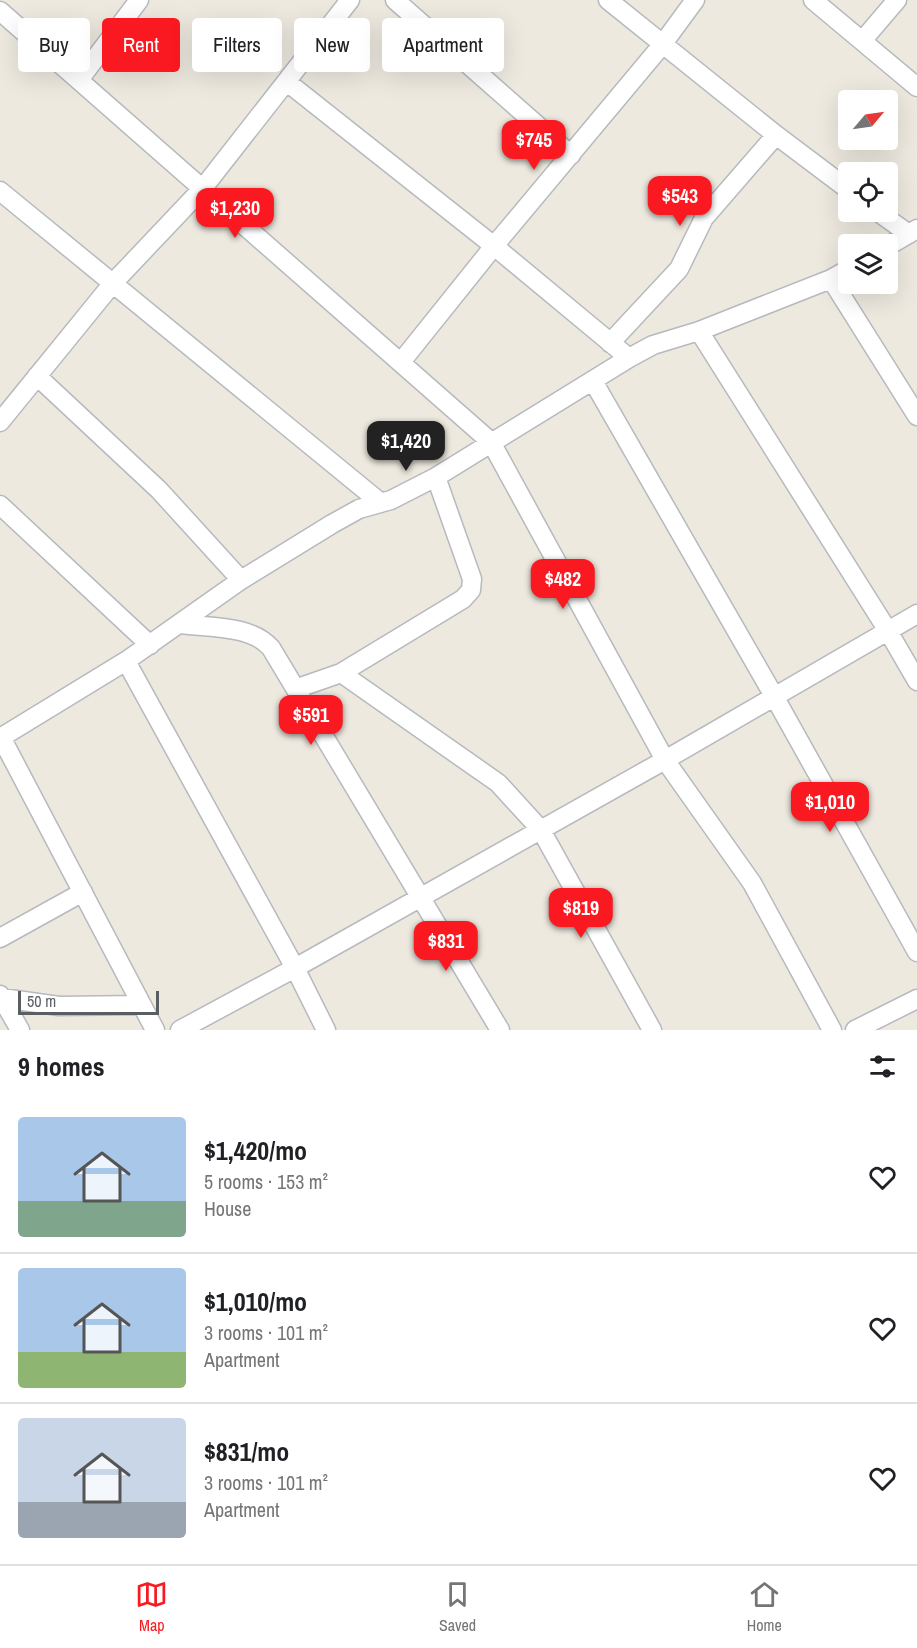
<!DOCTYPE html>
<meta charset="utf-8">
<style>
body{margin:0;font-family:"Archivo Narrow",sans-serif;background:#f6f6f6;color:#202124;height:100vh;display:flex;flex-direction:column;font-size:22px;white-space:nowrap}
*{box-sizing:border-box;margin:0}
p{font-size:20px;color:#757577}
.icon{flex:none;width:33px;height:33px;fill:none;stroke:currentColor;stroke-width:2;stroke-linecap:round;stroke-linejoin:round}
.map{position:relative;height:1030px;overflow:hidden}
.sheet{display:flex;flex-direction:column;background:#fff;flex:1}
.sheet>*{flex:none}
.hud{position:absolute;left:18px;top:18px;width:600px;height:54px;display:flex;gap:12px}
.needle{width:39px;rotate:61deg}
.fabs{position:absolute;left:838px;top:90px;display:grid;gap:12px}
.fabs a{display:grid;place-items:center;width:60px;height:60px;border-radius:6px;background:#fff;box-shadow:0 6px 24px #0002;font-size:30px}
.scale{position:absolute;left:18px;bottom:15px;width:141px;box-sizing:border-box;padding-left:6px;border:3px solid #595e62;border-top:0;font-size:16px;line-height:21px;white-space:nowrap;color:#595e62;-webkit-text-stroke:4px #fff;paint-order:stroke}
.price{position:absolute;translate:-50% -51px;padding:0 14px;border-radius:12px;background:#fa1920;color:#fff;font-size:20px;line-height:39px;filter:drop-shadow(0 2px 3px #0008)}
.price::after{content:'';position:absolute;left:50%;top:36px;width:18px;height:14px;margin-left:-9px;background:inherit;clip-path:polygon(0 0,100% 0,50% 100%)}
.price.selected{background:#222;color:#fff}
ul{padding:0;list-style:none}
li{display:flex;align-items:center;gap:18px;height:150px;padding:0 18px}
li+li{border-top:2px solid #e0e0e0}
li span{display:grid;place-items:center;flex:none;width:168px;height:120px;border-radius:6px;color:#555}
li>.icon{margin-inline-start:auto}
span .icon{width:72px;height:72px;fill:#fffc;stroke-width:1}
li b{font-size:26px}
h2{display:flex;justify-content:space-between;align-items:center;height:72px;padding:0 18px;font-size:26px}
.pill{padding:0 21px;border-radius:6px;background:#fff;box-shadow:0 6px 24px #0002;font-size:21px;line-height:54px}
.pill.selected{background:#fa1920;color:#fff}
.tabs{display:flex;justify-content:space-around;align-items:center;height:84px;border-top:2px solid #e0e0e0;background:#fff;font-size:16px;color:#757577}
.tabs a{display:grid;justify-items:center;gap:3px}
.tabs .selected{color:#fa1920}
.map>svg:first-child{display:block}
</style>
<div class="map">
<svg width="917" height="1030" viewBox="0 0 917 1030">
<rect width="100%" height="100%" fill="#ede9df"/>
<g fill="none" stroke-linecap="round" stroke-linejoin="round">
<defs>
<path id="minor" d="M395,0l176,155
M608,0l168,135 73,55
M813,0l104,87
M0,11l491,431 174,318 87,123 80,147
M862,41l35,-41
M79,80l60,-80
M287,82l207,164 135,112
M0,191l381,312
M878,212l31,22
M888,246l29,-17
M831,279l86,137
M699,331l189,300 29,50
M610,343l69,-74 25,-51 72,-83
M401,362l93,-116 168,-201 33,-45
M37,376l122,114 82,90
M593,381l181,315 143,256
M0,422l113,-139 90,-95 147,-188
M0,505l150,140
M181,624c30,4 70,1 90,24l229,382
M126,661l169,307 -115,62
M341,673l157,110 43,47 111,200
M298,688l43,-15 122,-74 8,-9 1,-11 -36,-102
M1,737l154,293
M0,738l126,-77 115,-81 91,-56 27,-15 32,-9 45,-23 193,-119 24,-13 46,-14 132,-52 18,-10
M0,938l83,-46
M0,995l20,35
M2,998l57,8 82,-1
M326,1030l-31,-62 370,-208 252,-146
M855,1030l62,-31"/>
</defs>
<use href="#minor" stroke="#b6b9be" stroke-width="21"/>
<use href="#minor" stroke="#fff" stroke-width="18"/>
</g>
</svg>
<div class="fabs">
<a><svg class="needle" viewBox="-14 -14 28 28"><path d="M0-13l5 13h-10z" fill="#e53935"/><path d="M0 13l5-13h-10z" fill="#757577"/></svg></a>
<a><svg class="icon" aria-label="locate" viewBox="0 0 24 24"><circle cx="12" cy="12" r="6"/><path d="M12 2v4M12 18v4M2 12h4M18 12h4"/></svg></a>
<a><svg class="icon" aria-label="layers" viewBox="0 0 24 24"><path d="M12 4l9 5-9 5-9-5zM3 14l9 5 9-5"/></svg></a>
</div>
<div class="scale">50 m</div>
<b class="price" style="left:534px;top:171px">$745</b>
<b class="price" style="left:680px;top:227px">$543</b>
<b class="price" style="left:235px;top:239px">$1,230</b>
<b class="price selected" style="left:406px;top:472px">$1,420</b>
<b class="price" style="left:563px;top:610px">$482</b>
<b class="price" style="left:311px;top:746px">$591</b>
<b class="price" style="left:830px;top:833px">$1,010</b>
<b class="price" style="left:581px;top:939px">$819</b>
<b class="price" style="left:446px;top:972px">$831</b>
<div class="hud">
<a class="pill">Buy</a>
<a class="pill selected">Rent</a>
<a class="pill">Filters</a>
<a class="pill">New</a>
<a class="pill">Apartment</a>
</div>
</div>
<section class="sheet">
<h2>9 homes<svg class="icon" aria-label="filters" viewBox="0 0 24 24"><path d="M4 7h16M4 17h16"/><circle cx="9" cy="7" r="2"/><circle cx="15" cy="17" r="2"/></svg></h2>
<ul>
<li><span style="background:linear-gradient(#a9c7e8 70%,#7fa58c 0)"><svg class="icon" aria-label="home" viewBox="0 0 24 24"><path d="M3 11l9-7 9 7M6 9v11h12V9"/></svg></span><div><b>$1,420/mo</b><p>5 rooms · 153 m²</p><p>House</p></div><svg class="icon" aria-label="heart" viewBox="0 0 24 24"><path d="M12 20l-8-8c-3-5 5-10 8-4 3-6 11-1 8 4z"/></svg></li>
<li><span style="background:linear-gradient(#a9c7e8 70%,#8fb573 0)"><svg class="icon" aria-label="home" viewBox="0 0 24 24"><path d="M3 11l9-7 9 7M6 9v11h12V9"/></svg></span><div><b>$1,010/mo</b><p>3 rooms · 101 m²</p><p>Apartment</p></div><svg class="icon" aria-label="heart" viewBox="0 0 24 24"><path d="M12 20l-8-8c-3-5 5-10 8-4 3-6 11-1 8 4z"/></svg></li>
<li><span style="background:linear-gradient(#c9d6e8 70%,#9aa5b1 0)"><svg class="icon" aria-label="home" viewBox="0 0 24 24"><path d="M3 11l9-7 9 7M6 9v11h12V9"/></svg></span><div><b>$831/mo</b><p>3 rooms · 101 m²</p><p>Apartment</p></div><svg class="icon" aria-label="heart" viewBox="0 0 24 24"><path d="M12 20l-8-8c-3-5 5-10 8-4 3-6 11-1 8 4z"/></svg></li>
</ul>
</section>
<nav class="tabs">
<a class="selected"><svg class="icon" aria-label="map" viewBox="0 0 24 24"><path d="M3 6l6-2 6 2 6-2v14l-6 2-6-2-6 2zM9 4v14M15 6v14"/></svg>Map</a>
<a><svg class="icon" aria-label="saved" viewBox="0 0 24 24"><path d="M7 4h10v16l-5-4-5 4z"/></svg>Saved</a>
<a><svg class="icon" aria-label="home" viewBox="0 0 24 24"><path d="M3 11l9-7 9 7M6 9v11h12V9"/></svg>Home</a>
</nav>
